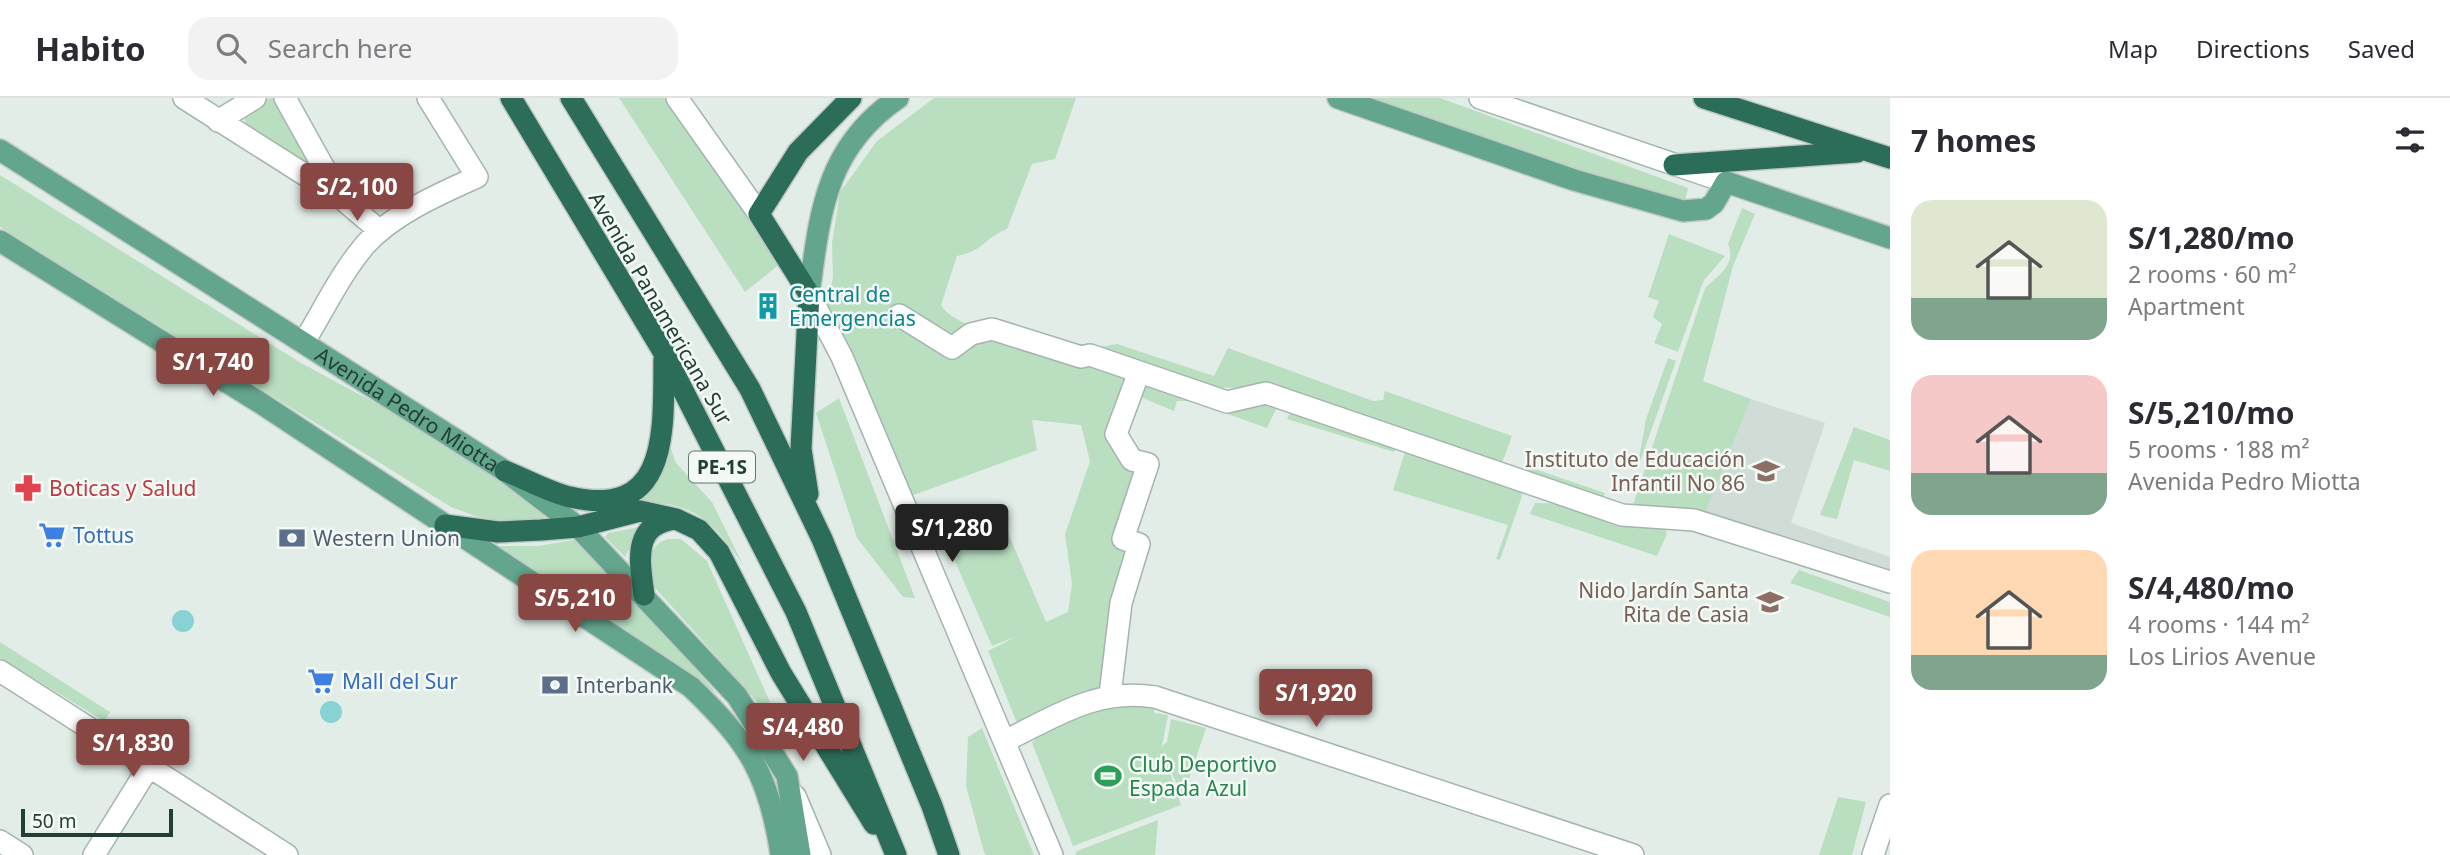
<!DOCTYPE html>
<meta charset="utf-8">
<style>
body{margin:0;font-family:"Noto Sans",sans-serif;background:#f2f2f3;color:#2b2b33;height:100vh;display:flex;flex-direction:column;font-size:26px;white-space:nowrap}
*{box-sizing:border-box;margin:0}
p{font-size:23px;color:#7c7c81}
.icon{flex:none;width:38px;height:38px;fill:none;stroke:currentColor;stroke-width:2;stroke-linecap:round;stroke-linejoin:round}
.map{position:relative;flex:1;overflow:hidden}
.panel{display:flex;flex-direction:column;background:#fff;width:560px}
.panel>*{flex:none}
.scale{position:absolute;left:21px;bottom:18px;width:152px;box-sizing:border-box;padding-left:7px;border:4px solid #213f34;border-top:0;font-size:19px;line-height:24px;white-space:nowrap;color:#213f34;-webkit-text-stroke:5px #f3f9f5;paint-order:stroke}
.price{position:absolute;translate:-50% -60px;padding:0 16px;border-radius:7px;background:#884742;color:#fff;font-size:23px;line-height:46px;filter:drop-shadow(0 2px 4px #0008)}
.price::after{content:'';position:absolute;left:50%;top:42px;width:21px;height:16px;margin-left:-10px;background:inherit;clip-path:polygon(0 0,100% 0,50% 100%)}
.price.selected{background:#222;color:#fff}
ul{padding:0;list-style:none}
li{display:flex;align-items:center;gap:21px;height:175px;padding:0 21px}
li span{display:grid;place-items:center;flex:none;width:196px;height:140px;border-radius:21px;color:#555}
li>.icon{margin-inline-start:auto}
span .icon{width:84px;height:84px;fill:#fffc;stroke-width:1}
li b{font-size:30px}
h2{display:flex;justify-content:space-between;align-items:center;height:84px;padding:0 21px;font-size:30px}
header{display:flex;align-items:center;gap:42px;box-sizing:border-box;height:98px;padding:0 35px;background:#fff;border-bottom:2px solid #e1e1e2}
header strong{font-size:33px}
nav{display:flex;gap:38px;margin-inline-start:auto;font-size:24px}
.search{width:490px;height:63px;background:#f2f2f3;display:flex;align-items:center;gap:18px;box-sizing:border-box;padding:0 24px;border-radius:21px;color:#7c7c81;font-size:26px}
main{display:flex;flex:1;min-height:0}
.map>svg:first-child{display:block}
</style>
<header>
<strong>Habito</strong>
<div class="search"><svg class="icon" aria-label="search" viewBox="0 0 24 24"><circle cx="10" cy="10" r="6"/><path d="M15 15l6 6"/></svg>Search here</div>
<nav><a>Map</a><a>Directions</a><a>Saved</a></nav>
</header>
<main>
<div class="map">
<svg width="1890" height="757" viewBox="0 0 1890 757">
<rect width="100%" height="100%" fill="#e2ede7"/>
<path fill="#d0ddd6" d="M1751,301l74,24 -34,100 99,34v24l-187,-62z"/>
<path fill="#badfc0" d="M274,0l6,2 36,70 -70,-41 -1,-11 22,-19z
M619,0h45l116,166 -35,28z
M934,0h142l-21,61 -23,5 -25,65c-23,9 -23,22 -50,27l-16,49c15,29 156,61 193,72l-22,55 28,42 -29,214 -94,35 -29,-72 29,-15 -25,10 -45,-103 55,-24 44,103 22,-10 4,-28 -7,-50 25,-73 -9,-36 -49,-5 5,30 -126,46 -84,-193 6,-26 -1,-34 8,-51 37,-51z
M1360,0h80l248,90 -4,16z
M0,77l301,188 132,71 111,78v6c-18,18 -73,-3 -93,-11l-451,-280z
M1742,110l13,6 -22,52 -30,115 48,18 -48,120 -70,-14 72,-217c13,-12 32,-24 23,-44z
M1669,136l56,22 -21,24 -26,72 -24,-9 8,-19 -9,-7 6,-16 -11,-4z
M1117,246l97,32 14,-28 145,53 10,-1 2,-9 127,45 -11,30 -250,-79c-21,1 -45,2 -65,-5 -32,-9 -59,-28 -92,-34z
M1668,260l8,3 -39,109 9,-51z
M1141,277l136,32 -10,21 -76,-27h-14l-3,10 -41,-17z
M839,300l76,200 -12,-1 -46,-59 -41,-125z
M1292,310l105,39 -3,5 -107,-33z
M1854,329l36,13v31l-36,-11 -17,59 -17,-4z
M668,343l8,22 36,39 31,63c-29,-43 -50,-65 -105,-62z
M1406,351l114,39 2,8 -22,64 -4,-1 12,-34 -115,-35z
M1526,368l79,27 -3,7 -85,-32 8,2z
M1535,405l38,1 89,18 5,12 -10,22 -127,-42z
M640,429l-15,30 -20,-20 3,-4z
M668,441h13l26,22 62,139 14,41 -23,-36 -111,-124c2,-19 -2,-36 19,-42z
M574,442l6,2 55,57 83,96 -37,-28 -188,-121h45z
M1799,472l91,32v15l-100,-34z
M0,544l110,70 -6,9 -104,-63z
M1111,607h43v8l14,2 -6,31 5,-4 4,-23 35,9 -23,69 -18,-38 16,46 -108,41 -41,-103 10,-12z
M982,630l52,127h-48l-2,-3 -18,-66 2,-49z
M1838,699l28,5 -14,53h-33z
M1158,722l-3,35h-80l2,-4z"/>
<path fill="#87d2d5" d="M172 523a11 11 0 1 1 22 0a11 11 0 1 1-22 0Z
M320 614a11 11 0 1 1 22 0a11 11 0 1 1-22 0Z"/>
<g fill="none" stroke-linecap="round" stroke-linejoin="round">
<defs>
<path id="minor" d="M184,0l156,99 40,34
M285,0l54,97
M677,0l82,116
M1480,0l246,84
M218,23l37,-23
M809,196l33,63 210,498
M899,217l53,33 19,-14 21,-5 89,28 9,-2 137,47 39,-9 356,122 72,5 196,62
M304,244c19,-31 37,-69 61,-97 28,-31 74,-51 112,-68l-49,-79
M0,573l287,184
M1110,597l11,-92 18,-59 -16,-5 25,-75 -16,-4 -16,-26 23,-62
M1005,643c51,-25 91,-53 150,-44l478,158
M795,698l25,59
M0,743l22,14
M94,757l56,-90
M1873,757l17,-50"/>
<g id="major">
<path d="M1338,0l236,82 109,31 23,-2 8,-6 12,-21 164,56"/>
<path id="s1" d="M0,52l505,321 73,56 159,169 50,80 13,79"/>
<path d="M0,143l259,161 432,285c58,56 78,87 90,168"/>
<path d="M809,196c11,-81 16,-146 89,-196"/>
</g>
<path id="highway" d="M511,0l153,255 132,259 100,243
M571,0l179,291 72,150 110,267 17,49
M1704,0l186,60
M1674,67l183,-13
M505,373c21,8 43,21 65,26 101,23 93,-69 94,-138
M808,396l-7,-45 8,-155 -50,-80 39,-62 53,-54
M445,427l53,7 43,-2 37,-3 62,-16 36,8 23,11 20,22 62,121 93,151
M644,497c-4,-33 -13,-71 32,-76"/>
</defs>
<use href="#minor" stroke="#a4b5ae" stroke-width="24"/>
<use href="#major" stroke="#c1c9c6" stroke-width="24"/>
<use href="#highway" stroke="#c1c9c6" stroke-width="24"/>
<use href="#minor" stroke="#fff" stroke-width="21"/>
<use href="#major" stroke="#64a58d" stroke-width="21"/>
<use href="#highway" stroke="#2b6d58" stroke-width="21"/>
</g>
<defs>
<symbol id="building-bare" viewBox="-9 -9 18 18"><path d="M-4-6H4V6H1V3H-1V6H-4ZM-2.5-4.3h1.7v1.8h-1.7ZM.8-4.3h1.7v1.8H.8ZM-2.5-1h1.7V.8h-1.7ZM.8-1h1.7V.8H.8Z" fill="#0f9aa8" stroke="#f3f9f5" stroke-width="2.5" paint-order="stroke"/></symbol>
<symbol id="school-bare" viewBox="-9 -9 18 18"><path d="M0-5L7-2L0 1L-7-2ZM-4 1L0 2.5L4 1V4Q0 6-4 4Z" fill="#8d6e63" stroke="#f3f9f5" stroke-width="2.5" paint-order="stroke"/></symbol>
<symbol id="pharmacy-bare" viewBox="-9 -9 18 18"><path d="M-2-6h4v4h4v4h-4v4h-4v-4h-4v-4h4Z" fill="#e0444e" stroke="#f3f9f5" stroke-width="2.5" paint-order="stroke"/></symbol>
<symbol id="supermarket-bare" viewBox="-9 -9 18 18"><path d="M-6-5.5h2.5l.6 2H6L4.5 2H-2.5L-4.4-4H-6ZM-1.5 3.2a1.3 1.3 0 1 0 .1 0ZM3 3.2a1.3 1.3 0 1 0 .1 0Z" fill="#3f7fe0" stroke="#f3f9f5" stroke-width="2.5" paint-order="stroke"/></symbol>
<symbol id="bank-bare" viewBox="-9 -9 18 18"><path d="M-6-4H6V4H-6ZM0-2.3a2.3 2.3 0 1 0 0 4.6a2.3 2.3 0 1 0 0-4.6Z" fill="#5c6f8a" stroke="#f3f9f5" stroke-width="2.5" paint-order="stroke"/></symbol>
<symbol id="stadium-bare" viewBox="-9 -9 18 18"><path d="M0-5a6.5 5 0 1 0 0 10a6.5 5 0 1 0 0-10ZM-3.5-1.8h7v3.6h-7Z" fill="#2e9e5b" stroke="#f3f9f5" stroke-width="2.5" paint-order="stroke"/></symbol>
</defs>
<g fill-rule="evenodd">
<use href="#building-bare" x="749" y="189" width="38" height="38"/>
<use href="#school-bare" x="1747" y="354" width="38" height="38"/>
<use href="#pharmacy-bare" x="9" y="371" width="38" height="38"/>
<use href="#supermarket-bare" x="33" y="418" width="38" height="38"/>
<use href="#bank-bare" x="273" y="421" width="38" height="38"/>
<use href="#school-bare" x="1751" y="485" width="38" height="38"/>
<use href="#supermarket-bare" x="302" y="564" width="38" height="38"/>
<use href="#bank-bare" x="536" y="568" width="38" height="38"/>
<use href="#stadium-bare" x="1089" y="659" width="38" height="38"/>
</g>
<g text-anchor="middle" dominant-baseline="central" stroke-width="5" stroke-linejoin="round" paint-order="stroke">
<rect fill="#f3f9f5" stroke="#60776e" stroke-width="2" x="689" y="353.5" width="66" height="31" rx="5"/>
<g font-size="19" font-weight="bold" fill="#213f34">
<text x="722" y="369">PE-1S</text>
</g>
<g font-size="21" fill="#0d838f" stroke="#f3f9f5" text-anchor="start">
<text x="789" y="196">Central de<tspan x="789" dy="24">Emergencias</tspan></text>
</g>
<g font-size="21" fill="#213f34" stroke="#f3f9f5">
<text transform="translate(661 210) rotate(60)">Avenida Panamericana Sur</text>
<text stroke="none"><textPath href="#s1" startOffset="483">Avenida Pedro Miotta</textPath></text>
</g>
<g font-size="21" fill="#785e54" stroke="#f3f9f5" text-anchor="end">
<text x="1745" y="361">Instituto de Educación<tspan x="1745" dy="24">Infantil No 86</tspan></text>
<text x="1749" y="492">Nido Jardín Santa<tspan x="1749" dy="24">Rita de Casia</tspan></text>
</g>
<g font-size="21" fill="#be3a42" stroke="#f3f9f5" text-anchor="start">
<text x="49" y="390">Boticas y Salud</text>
</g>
<g font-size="21" fill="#366cbe" stroke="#f3f9f5" text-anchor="start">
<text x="73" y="437">Tottus</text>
<text x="342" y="583">Mall del Sur</text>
</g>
<g font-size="21" fill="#4e5e75" stroke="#f3f9f5" text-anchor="start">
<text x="313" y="440">Western Union</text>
<text x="576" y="587">Interbank</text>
</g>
<g font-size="21" fill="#27864d" stroke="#f3f9f5" text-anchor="start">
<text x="1129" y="666">Club Deportivo<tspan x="1129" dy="24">Espada Azul</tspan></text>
</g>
</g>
</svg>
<div class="scale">50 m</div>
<b class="price" style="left:357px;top:125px">S/2,100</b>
<b class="price" style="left:213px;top:300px">S/1,740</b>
<b class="price selected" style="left:952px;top:466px">S/1,280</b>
<b class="price" style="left:575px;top:536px">S/5,210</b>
<b class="price" style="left:1316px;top:631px">S/1,920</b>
<b class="price" style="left:803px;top:665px">S/4,480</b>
<b class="price" style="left:133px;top:681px">S/1,830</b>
</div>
<section class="panel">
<h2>7 homes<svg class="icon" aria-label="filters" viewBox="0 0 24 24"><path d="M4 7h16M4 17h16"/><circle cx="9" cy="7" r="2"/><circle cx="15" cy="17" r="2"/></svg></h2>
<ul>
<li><span style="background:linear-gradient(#dfe7d0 70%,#7fa58c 0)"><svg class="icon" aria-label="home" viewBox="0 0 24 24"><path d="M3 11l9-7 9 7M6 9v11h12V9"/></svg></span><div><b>S/1,280/mo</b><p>2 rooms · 60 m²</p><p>Apartment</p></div></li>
<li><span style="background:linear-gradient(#f6c9c9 70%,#7fa58c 0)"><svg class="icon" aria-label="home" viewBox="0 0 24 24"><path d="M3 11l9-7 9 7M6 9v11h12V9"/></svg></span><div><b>S/5,210/mo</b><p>5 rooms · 188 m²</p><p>Avenida Pedro Miotta</p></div></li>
<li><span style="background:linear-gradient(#ffd9b3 75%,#7fa58c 0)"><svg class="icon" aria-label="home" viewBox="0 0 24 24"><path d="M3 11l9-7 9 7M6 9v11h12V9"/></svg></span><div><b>S/4,480/mo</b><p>4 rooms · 144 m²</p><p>Los Lirios Avenue</p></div></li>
</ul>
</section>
</main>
